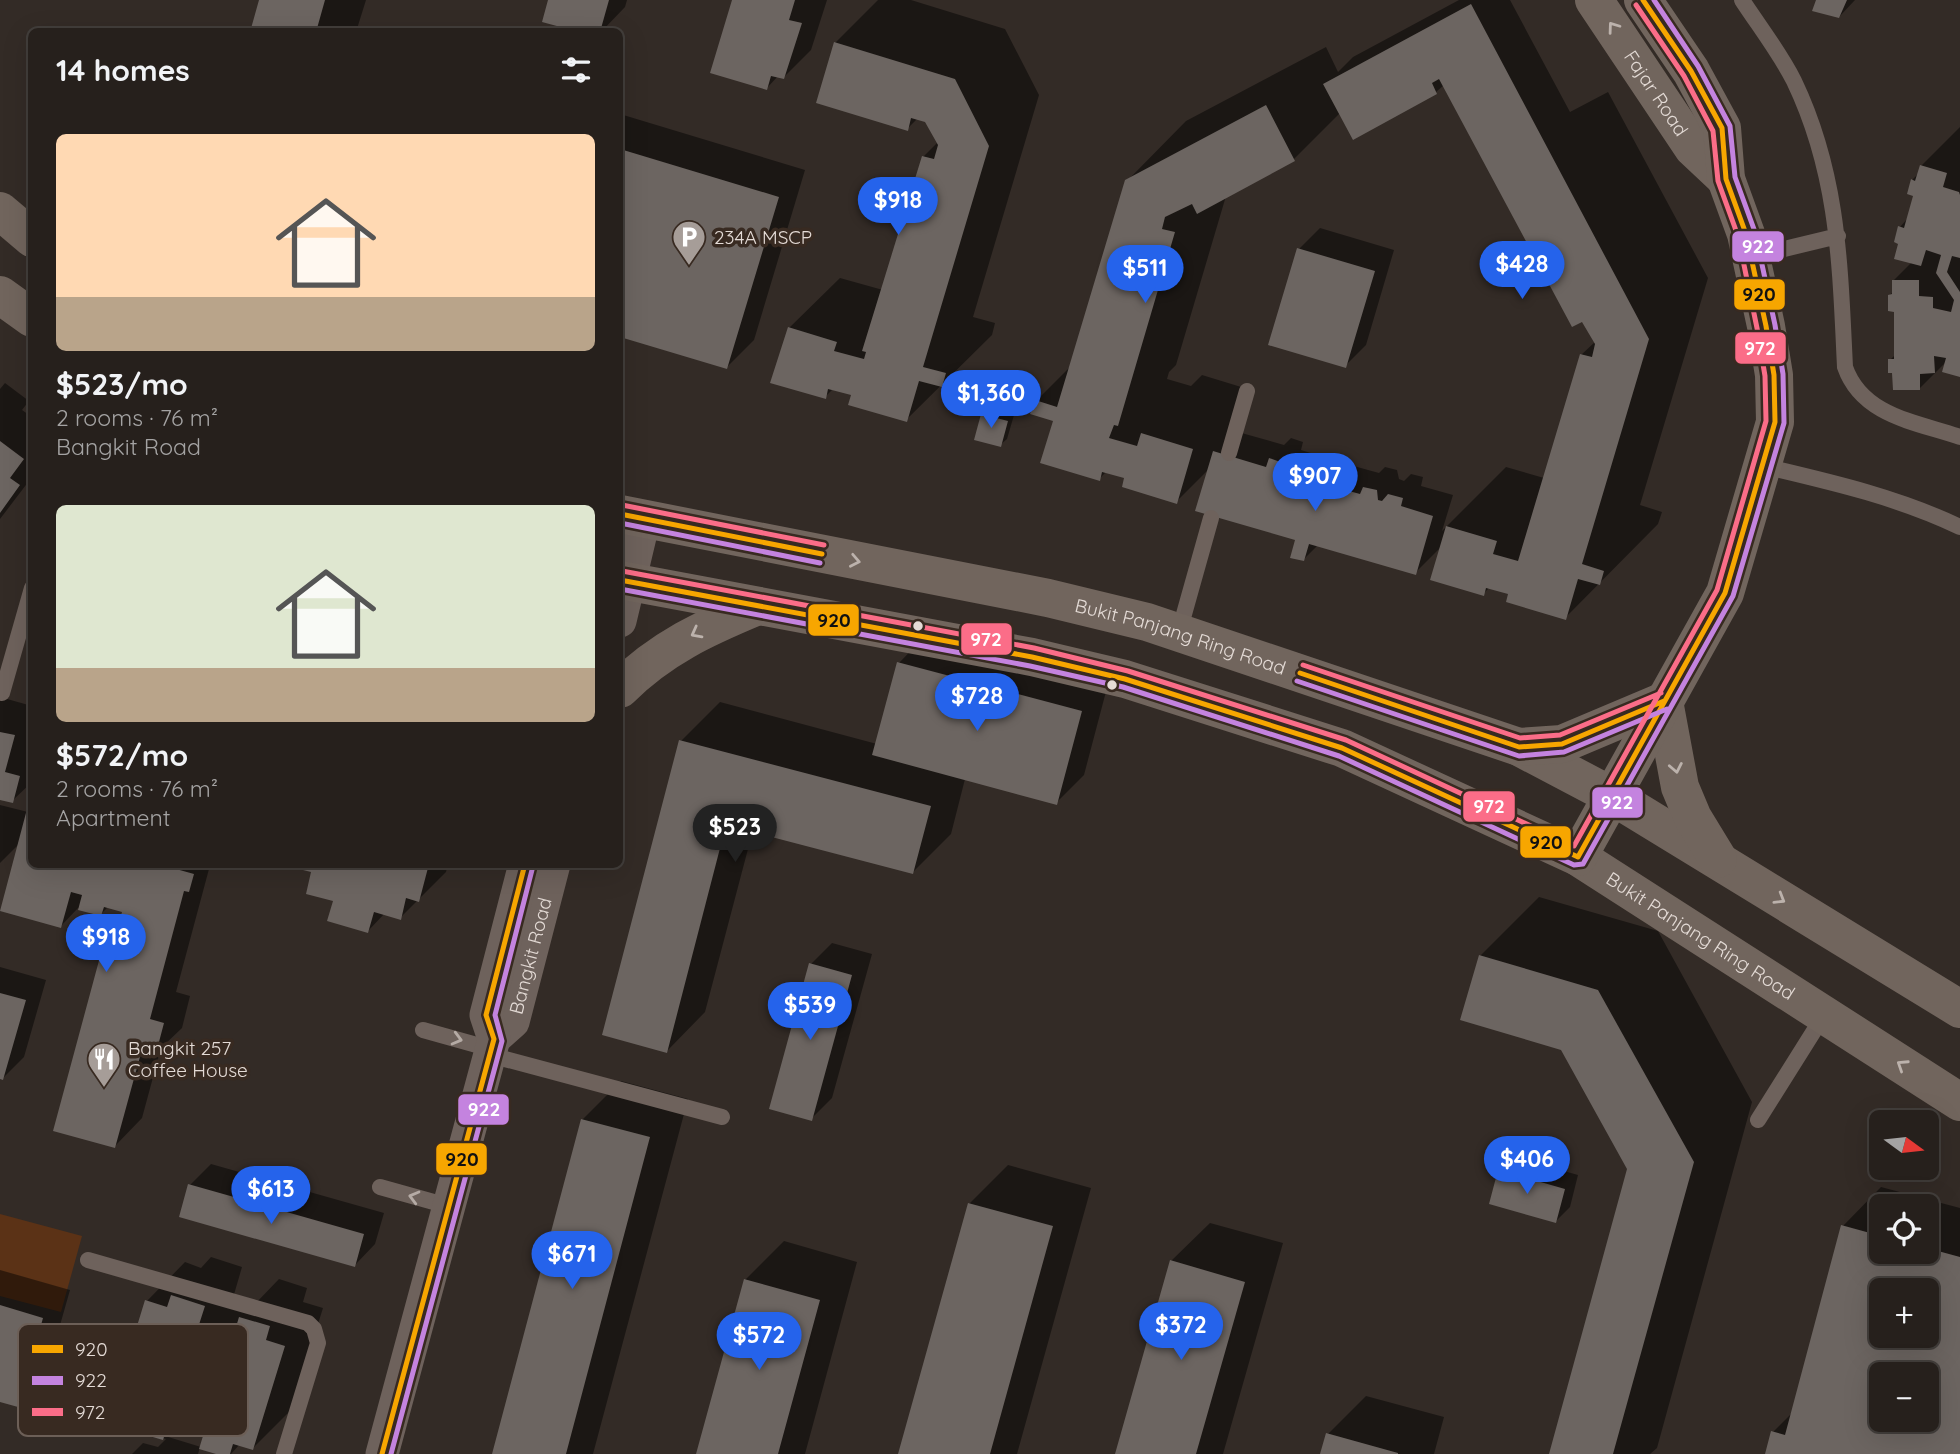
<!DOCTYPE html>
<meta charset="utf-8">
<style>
body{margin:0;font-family:Quicksand,sans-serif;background:#322d29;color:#f1f3f6;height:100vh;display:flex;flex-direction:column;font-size:26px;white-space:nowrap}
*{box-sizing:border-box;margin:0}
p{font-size:23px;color:#a4a3a3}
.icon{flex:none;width:38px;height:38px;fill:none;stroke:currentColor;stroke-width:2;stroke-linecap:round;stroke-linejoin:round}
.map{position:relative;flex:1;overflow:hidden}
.panel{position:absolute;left:28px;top:28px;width:595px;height:840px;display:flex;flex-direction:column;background:#26201c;border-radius:10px;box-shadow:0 7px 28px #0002,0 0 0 2px #423e3b}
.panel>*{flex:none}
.needle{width:46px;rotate:105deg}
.tools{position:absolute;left:1869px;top:1110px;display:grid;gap:14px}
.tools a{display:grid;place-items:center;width:70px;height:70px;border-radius:10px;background:#26201c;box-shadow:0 7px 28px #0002,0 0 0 2px #423e3b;font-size:35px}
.price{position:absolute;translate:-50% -60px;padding:0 16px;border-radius:24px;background:#2563eb;color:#fff;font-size:23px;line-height:46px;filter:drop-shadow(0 2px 4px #0008)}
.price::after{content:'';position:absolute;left:50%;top:42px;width:21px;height:16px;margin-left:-10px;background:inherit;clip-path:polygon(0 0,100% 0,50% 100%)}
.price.active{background:#222;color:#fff}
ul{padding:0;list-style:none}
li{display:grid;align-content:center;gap:14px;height:371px;padding:0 28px}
li span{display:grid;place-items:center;height:217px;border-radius:10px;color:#555}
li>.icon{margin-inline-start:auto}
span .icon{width:126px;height:126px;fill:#fffc;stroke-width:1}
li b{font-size:30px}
h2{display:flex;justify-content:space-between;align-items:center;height:84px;padding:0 28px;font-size:30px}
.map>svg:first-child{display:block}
</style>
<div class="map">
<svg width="1960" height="1454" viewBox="0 0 1960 1454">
<rect width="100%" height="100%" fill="#332b26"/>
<path fill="#5b3216" d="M0,1214l82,22 -21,76 -61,-16z"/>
<path fill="#0007" fill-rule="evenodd" d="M261,0h105l-10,32h-105z
M550,0h77l-2,7 -24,25h-15z
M734,0h93l-16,50 -27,27 -6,-1 -11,12z
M878,0h33l94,29 34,66 -66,222 22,6 -3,12 -86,85 -53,-26 -20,-5 -8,8 -36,-69 51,-50 43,12 40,-133 15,-15 -12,-21 -8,-3 -11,11 -72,-86z
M1459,0h51l60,112 38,-20 100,186 -68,227 22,7 -4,12 -93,94 -55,-25 -20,-6 -7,7 -42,-47 -26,26 -97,-28 -15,15 -5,-22 -88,-70 -34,34 -50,-25 -20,-5 -7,7 -43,-59 -20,-19 35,-35 56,-185 59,-60 140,-74 12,25 15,-15zM1444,85l152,256 -15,14 -37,123 -38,-11 -64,64 11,-36 -32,-9 2,-9 -12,-3 -7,7 -5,-2 -2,-9 -12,-3 -6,6 -29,-8 -4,4 -14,-4 1,-5 -32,-10 2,-8 -12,-4 -7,7 -46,-13 13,-42 -49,-15 -11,11 -24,-7 2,-7 7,-7 50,-169 68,-37 46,-46 14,24 82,-45z
M1817,0h38l-16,17z
M620,114l185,56 -51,170 -27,27 -107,-32z
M1960,127v248l-13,-14 -27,27 -26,-17 -4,-11 6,-6v-44l-6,-15 4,-4v-11l18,-18 -12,-20v-15l8,-9 7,-24 -3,-14 7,-7 2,-7z
M1320,228l74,22 -28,95 -21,21 -46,-117z
M5,383l24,18 -7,9 10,7v60l-32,42v-130z
M989,408l25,7 -7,24 -7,6 -17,-30z
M926,635l182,49 -24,91 -28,28 -91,-24 -14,55 -38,38 -160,-42 -48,182 -38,39 14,-310 39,-39 157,42 22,-81z
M0,697l32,9v76l-20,19 -12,-3z
M32,797v67h182l-5,5 -33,123 14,4 -8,32 -21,20 -19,70 -27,28 -60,-16 51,-188 13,-13 5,-18 -15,-5 -8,8 -23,-6 -17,18 -42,-82 -19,19v-58l28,7z
M302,864h146l-2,8 -46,46 -15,-5 -17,18 -33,-31 -21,-29z
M1539,897l119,34 94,171 -95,346 -7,6h-100l79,-285 -67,-121 -82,-92z
M832,943l40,11 -40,144 -21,21v-155z
M0,967l46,13 -22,77 -21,21 -3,-1z
M621,1081l67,18 -95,355h-100l89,-334z
M1514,1157l64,18 -8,32 -14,14 -56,-50z
M211,1164l173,49 -9,31 -20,21 -165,-80z
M1008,1165l83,23 -74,266h-117l69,-250z
M1881,1187l79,21v246h-193l6,-22 20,-20 50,-186zM1881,1206h46v45h-46zM1881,1290h46v45h-46zM1881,1374h46v45h-46z
M1210,1223l73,20 -60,211h-106l54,-193z
M784,1241l73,21 -52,192h-107l47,-174z
M211,1257l31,10 -9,31 21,7 25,-26 28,9 -4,14 20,6 -32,102 -38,38 -13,-4 -9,10h-9l-22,-7 -2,7h-66l11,-11 15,4 8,-8 -34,-10 3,-12 12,-116 38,-39 16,6zM203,1395l13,4 -15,48 -36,-11 37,-36z
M0,1270l70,20 -25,88 -28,27 -17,-5z
M1366,1396l78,21 -10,37h-112l6,-20z"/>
<path fill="#6c6561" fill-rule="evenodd" d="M259,0h66l-9,32h-66z
M548,0h61l-9,32h-21l-37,-10z
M732,0h63l-6,20 13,3 -18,56 -13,-3 -4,14 -57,-17z
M1816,0h31l-8,18 -27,-7z
M1471,4l178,335 -67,225 22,7 -4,14 -22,-6 -12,41 -60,-18 2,-8 -22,-6 -2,8 -54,-16 16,-54 51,15 -4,13 25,7 62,-207 12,3 3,-13 -13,-22 -10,5 -133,-248 -7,4 5,11 -84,46 -30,-56z
M834,42l121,37 34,67 -66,221 23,6 -4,14 -23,-6 -12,41 -59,-17 3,-10 -23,-6 -2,10 -56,-16 18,-56 49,15 -3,9 30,8 2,-7 -4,-1 60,-195 12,3 4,-14 -13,-23 -14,-4 -3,13 -92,-28z
M1266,105l29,56 -98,53 -5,-10 -27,13 -3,12 13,3 -57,194 -4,-1 -5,13 28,8 4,-13 52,16 -16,55 -55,-17 2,-9 -22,-6 -2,9 -60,-18 13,-42 -23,-7 5,-14 22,7 68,-227z
M620,149l159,48 -52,172 -107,-32z
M1920,165l27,8 -4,14 16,5 1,3v63l-8,-2 -5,16 13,20v85l-18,-5 4,-14 -12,-2 1,17 -15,1v16h-27l-1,-17h-4v-14h6v-47l-6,-1v-16l4,-1v-14h27v16l14,1v11l18,4 3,-12 -18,-27 5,-18 -15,-5 -5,16 -27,-7 4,-15 -4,-2 4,-16 6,2 9,-32 -6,-2 4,-15 4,2z
M1297,248l78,23 -29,97 -78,-23z
M981,414l27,7 -7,26 -27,-7z
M0,441l24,18 -14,19 10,7 -20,28z
M1213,451l53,16 3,-9 14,5 -2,8 33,10 -2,5 14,3 1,-4 33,9 3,-7 14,3 1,10 4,1 6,-7 15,4 -2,8 32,10 -17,59 -107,-31 -5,17 -14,-3 5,-18 -100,-29z
M897,662l185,49 -25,94 -185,-50z
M0,732l15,3 -10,37 15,4 -7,27 -13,-3z
M679,740l252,66 -18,68 -187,-49 -59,228 -65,-18z
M31,794l1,70h126l36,10 -5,18 -5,-1 -34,128 14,4 -9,34 -14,-4 -26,95 -62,-17 51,-189 9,2 9,-32 -18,-5 -3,9 -23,-6 4,-15 -11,-3 -10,36 -61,-17z
M300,864h129l-10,38 -13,-4 -5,22 -27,-8 -6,21 -41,-12 6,-20 -27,-7 5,-22 -12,-3z
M1479,955l119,35 96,172 -81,292h-64l78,-285 -66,-119 -101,-30z
M809,963l43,12 -40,146 -43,-12z
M0,993l26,7 -23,80 -3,-1z
M581,1119l69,18 -84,317h-74z
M1498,1170l67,19 -9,34 -67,-19z
M188,1184l176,50 -9,33 -176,-50z
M968,1203l85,23 -63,228h-92z
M1841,1225l40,11v15h46v-3l33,9v197h-195l6,-23 14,4zM1881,1290h46v45h-46zM1881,1374h46v45h-46z
M1170,1260l75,22 -49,172h-81z
M744,1279l76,21 -42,154h-82z
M171,1295l34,11 -10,31 35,10 9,-30 31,9 -4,14 19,6 -32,104 -20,-6 -3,10h-14l-17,-5 15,-49 -35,-10 -16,50 -34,-10 4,-12 -22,-7 34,-111 22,7z
M0,1305l43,13 -25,89 -18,-5z
M1326,1433l72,20v1h-78z"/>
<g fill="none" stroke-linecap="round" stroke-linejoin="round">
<path stroke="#6e625c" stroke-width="16" d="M1742,0c17,26 38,53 52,81 45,94 46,185 51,286 17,49 71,55 115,70
M1751,257l87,-21
M1229,453l18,-62
M1763,466c68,16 134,31 197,61
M1179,632l32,-114
M0,692l2,1 30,-105
M423,1030l68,19
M490,1055l232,62
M1758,1120l66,-105
M380,1187l68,19
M88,1260l220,63 6,6 4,14 -34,111"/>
<g stroke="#6e625c" stroke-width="33">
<path d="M620,621l24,-101"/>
<path id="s1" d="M494,1039l19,-17 41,-158"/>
<path d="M382,1454l112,-415 -8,-24 39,-151"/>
</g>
<g stroke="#71655d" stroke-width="38">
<path id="s2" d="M1594,0l99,148 33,31"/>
<path d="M0,211l32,27"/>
<path d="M0,295l32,23"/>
<path id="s3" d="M620,514l428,84 99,24 372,125 93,49 348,213"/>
<path id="s4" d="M620,580l412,77 93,22 217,69 236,109 382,245"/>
<path d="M620,689c41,-41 85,-61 138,-83"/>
<path d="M1664,701l16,86 13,31 25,41"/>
<path d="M1519,747l43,-3 102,-43"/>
<path d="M1578,857l147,-264 50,-171 -1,-47 -8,-49 -20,-92 -20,-55 -4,-51 -31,-57 -48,-71"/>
</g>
<defs>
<path id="bus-1" d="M620,514l202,40
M620,580l412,77 93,22 217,69 236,109 147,-264 50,-171 -1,-47 -8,-49 -20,-92 -20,-55 -4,-51 -31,-57 -48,-71
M1300,673l219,74 43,-3 102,-43
M382,1454l112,-415 -8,-24 39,-151"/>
<path id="bus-2" d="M620,523l200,40
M620,589l410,77 93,21 216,69 235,109 9,-1 150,-268 51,-173 -1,-49 -8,-49 -20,-93 -20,-55 -5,-51 -32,-60 -44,-66
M1297,681l222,75 45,-4 103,-43
M391,1454l111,-413 -7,-26 38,-149"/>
<path id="bus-3" d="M622,505l202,40
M622,571l412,77 94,23 218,69 228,106 143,-256 49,-169 -1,-45 -8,-48 -19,-92 -20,-55 -5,-50 -29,-55 -48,-71
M1303,665l217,73 40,-3 101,-42"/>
</defs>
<use href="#bus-1" stroke="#382a21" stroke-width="10"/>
<use href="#bus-2" stroke="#382a21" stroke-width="10"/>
<use href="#bus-3" stroke="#382a21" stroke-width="10"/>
<use href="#bus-1" stroke="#f7a600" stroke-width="5"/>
<use href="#bus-2" stroke="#c483df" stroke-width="5"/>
<use href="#bus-3" stroke="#fb6d88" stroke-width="5"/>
</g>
<defs><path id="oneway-chevron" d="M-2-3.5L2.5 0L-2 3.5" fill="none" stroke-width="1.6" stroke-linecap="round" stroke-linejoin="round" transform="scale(1.75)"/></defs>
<g stroke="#bcb2ac">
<use href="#oneway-chevron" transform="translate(1613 27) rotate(-126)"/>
<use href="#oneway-chevron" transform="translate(855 561) rotate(11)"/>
<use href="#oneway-chevron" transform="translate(696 633) rotate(152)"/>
<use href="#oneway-chevron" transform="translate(1676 768) rotate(79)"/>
<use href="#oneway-chevron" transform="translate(1780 899) rotate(31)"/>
<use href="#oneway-chevron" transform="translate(1902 1065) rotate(-147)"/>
</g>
<g stroke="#b5aba5">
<use href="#oneway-chevron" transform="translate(457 1039) rotate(15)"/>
<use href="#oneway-chevron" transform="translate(414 1197) rotate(-165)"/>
</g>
<defs>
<symbol id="parking-pin" viewBox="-11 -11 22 30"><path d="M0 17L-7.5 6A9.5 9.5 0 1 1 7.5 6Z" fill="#a69d98" stroke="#382a21"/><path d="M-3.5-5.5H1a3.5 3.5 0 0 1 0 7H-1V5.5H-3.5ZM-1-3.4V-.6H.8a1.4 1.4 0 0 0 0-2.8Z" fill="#fff"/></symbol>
<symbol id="restaurant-pin" viewBox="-11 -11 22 30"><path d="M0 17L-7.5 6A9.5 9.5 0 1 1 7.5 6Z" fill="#a69d98" stroke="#382a21"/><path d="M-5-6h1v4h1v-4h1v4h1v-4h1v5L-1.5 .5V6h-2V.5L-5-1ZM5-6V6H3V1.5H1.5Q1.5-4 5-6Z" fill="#fff"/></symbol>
</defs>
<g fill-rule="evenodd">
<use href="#parking-pin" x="670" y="218" width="38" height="52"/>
<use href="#restaurant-pin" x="85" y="1040" width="38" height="52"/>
</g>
<g fill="#e4dbd6" stroke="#382a21" stroke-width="2.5">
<circle cx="918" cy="626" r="6"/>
<circle cx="1112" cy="685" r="6"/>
</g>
<g text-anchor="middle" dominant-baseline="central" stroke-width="7" stroke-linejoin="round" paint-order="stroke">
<g font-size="19" fill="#e4dbd6" stroke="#382a21">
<text stroke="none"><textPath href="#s2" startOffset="112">Fajar Road</textPath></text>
<text stroke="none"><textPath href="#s3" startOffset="574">Bukit Panjang Ring Road</textPath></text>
<text stroke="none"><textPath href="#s4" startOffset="1148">Bukit Panjang Ring Road</textPath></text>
<text stroke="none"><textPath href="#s1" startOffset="94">Bangkit Road</textPath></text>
</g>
<g font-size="19" fill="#e4dbd6" stroke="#382a21" text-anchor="start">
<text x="714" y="237">234A MSCP</text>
<text x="128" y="1048">Bangkit 257<tspan x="128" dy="22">Coffee House</tspan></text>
</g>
</g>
<rect x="18" y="1324" width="230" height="112" rx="10" fill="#382a21" stroke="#6c5f57" stroke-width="2"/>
<rect x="32" y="1345" width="31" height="8" fill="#f7a600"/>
<rect x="32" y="1376" width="31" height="9" fill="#c483df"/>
<rect x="32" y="1408" width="31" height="8" fill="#fb6d88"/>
<g font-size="19" fill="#e4dbd6">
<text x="75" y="1356">920</text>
<text x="75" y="1387">922</text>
<text x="75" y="1419">972</text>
</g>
<g stroke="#382a21" stroke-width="2.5">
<rect x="1731" y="230" width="54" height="33" rx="7" fill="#c483df"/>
<rect x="1733" y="278" width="53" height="33" rx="7" fill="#f7a600"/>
<rect x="1734" y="331" width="53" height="34" rx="7" fill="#fb6d88"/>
<rect x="807" y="603" width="53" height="34" rx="7" fill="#f7a600"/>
<rect x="960" y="622" width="53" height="34" rx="7" fill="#fb6d88"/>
<rect x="1591" y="786" width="53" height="33" rx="7" fill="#c483df"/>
<rect x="1462" y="790" width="54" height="33" rx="7" fill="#fb6d88"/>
<rect x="1519" y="825" width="53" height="34" rx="7" fill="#f7a600"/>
<rect x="457" y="1093" width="53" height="33" rx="7" fill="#c483df"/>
<rect x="435" y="1142" width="53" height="34" rx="7" fill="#f7a600"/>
</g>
<g font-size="19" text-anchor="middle" font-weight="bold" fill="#fff">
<text x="1758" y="253">922</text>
<text x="1760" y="355">972</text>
<text x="986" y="646">972</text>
<text x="1617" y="809">922</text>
<text x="1489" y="813">972</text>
<text x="484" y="1116">922</text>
</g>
<g font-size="19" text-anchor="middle" font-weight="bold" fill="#111">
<text x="1759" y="301">920</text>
<text x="834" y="627">920</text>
<text x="1546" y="849">920</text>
<text x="462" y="1166">920</text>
</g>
</svg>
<div class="tools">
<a><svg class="needle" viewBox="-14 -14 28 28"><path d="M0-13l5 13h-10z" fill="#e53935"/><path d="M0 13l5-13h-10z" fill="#a4a3a3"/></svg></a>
<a><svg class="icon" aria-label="locate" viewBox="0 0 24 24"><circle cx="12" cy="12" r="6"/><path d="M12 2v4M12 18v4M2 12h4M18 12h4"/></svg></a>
<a>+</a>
<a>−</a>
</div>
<b class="price" style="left:898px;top:237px">$918</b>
<b class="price" style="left:1522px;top:301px">$428</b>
<b class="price" style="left:1145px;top:305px">$511</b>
<b class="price" style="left:991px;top:430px">$1,360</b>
<b class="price" style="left:1315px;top:513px">$907</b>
<b class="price" style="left:977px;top:733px">$728</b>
<b class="price active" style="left:735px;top:864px">$523</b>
<b class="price" style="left:106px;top:974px">$918</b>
<b class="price" style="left:810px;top:1042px">$539</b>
<b class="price" style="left:1527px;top:1196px">$406</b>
<b class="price" style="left:271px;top:1226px">$613</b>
<b class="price" style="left:572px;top:1291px">$671</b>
<b class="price" style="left:1181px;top:1362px">$372</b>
<b class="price" style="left:759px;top:1372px">$572</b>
<section class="panel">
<h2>14 homes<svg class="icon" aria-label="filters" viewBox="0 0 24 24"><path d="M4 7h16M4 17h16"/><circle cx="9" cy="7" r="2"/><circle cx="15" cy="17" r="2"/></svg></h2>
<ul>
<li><span style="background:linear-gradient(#ffd9b3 75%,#b9a48a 0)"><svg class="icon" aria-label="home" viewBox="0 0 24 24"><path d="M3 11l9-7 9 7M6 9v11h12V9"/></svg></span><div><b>$523/mo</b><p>2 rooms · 76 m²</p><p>Bangkit Road</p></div></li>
<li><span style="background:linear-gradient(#dfe7d0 75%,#b9a48a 0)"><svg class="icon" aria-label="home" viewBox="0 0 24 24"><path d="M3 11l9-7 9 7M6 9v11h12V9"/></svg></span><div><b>$572/mo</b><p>2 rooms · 76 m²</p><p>Apartment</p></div></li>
</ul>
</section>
</div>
